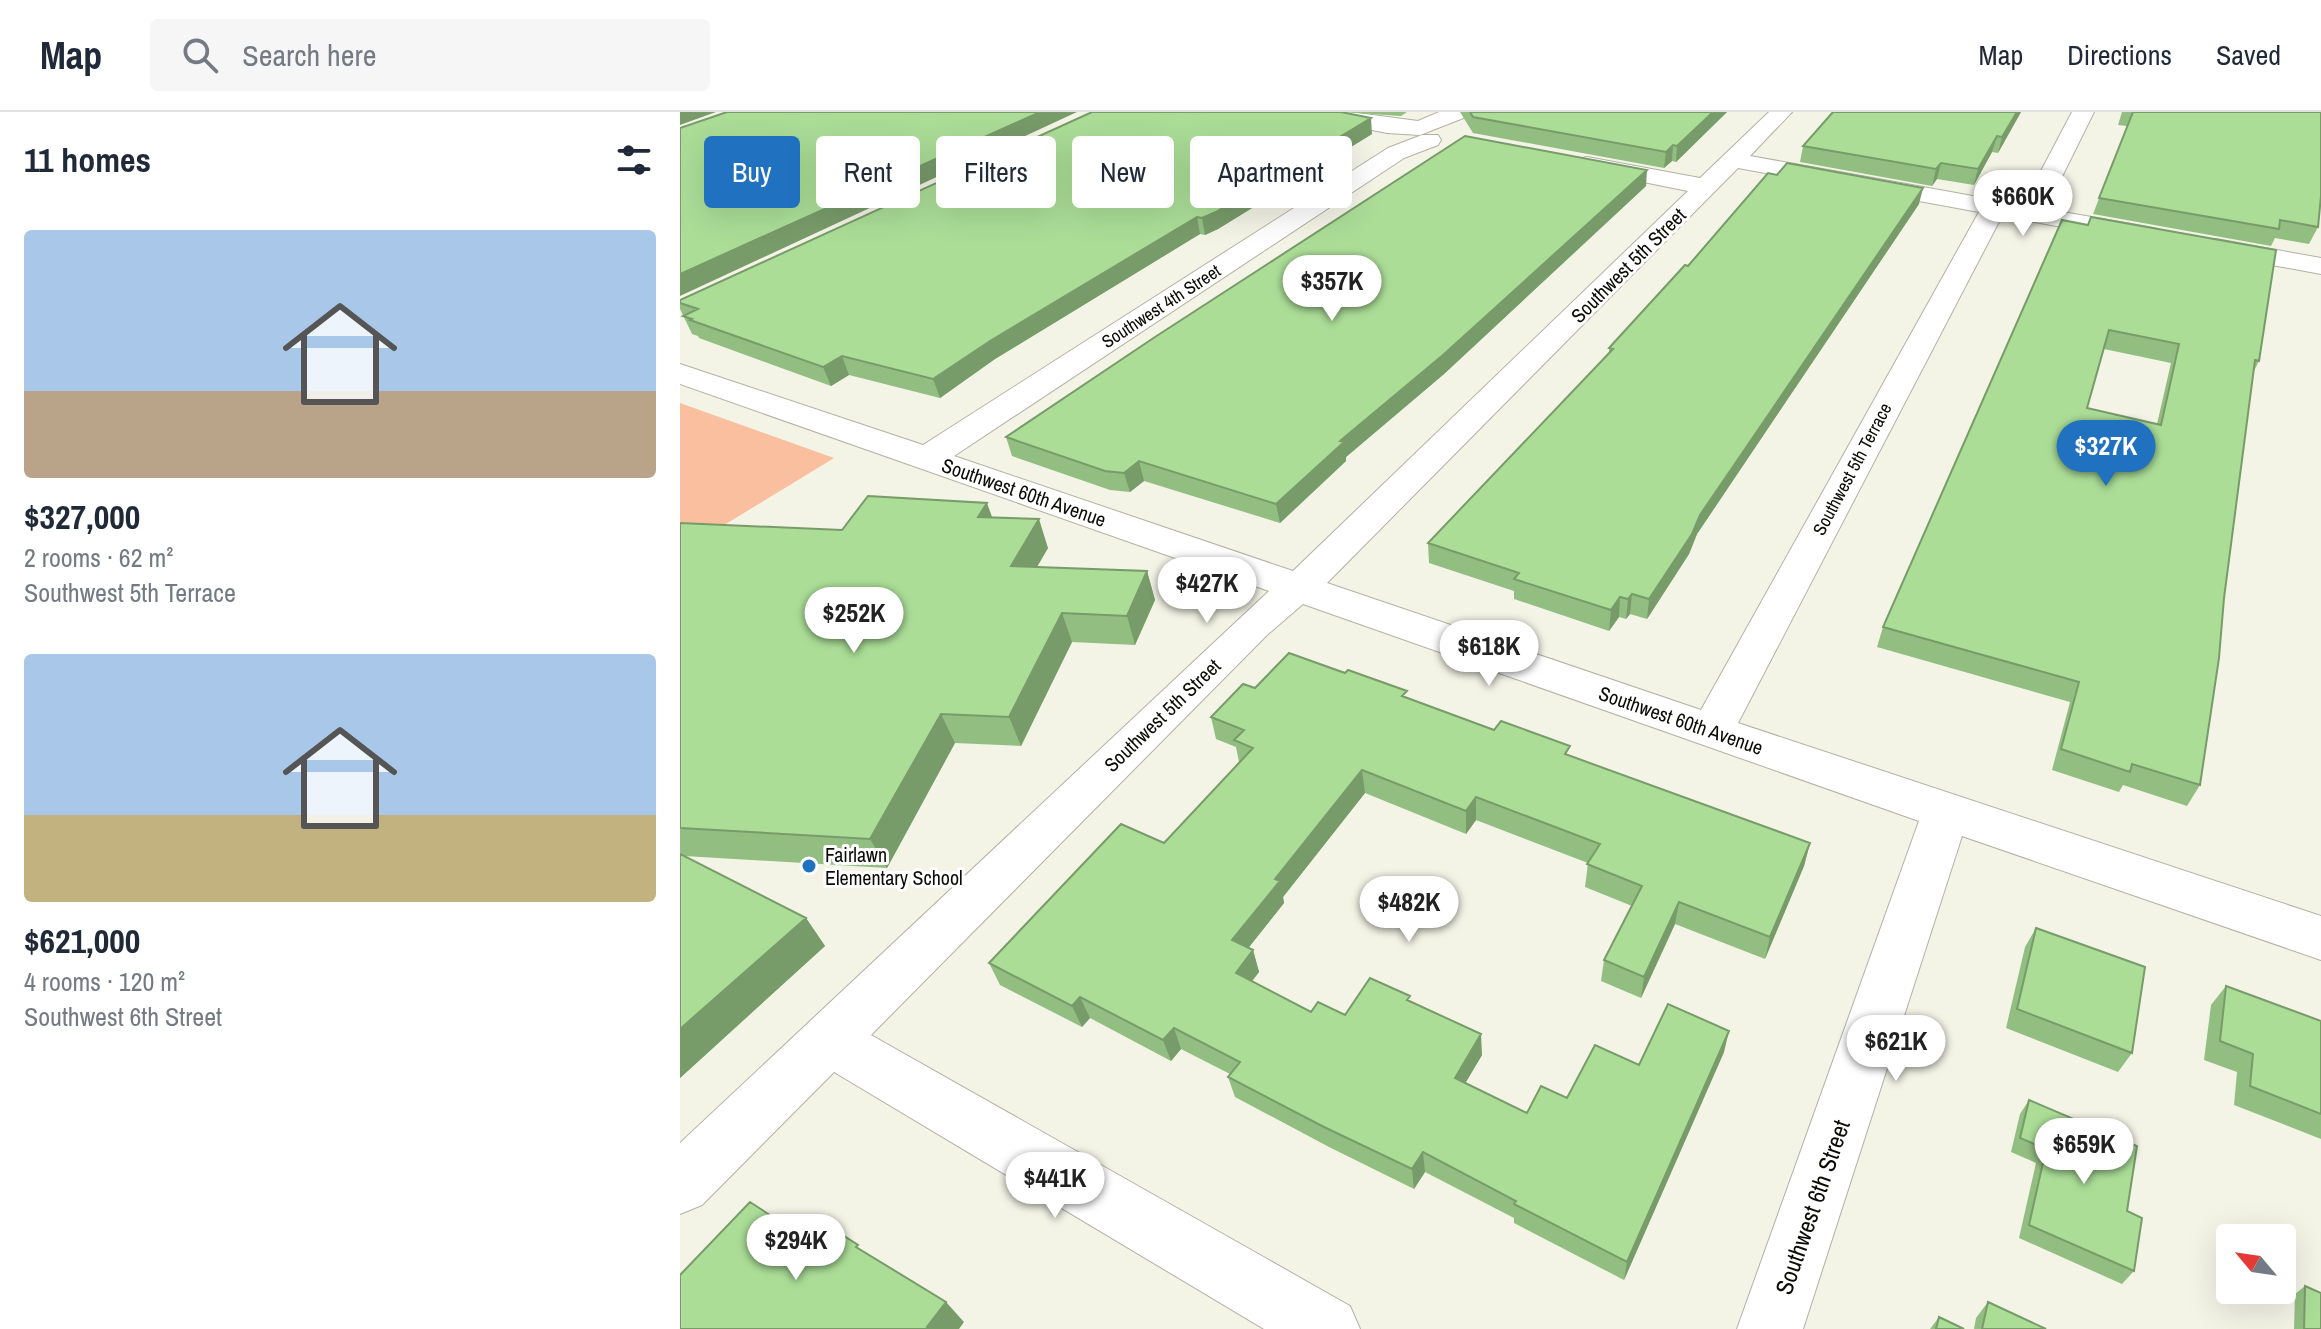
<!DOCTYPE html>
<meta charset="utf-8">
<style>
body{margin:0;font-family:"Archivo Narrow",sans-serif;background:#f6f6f7;color:#1f2937;height:100vh;display:flex;flex-direction:column;font-size:30px;white-space:nowrap}
*{box-sizing:border-box;margin:0}
p{font-size:26px;color:#747a83}
.icon{flex:none;width:44px;height:44px;fill:none;stroke:currentColor;stroke-width:2;stroke-linecap:round;stroke-linejoin:round}
.map{position:relative;flex:1;overflow:hidden}
.panel{display:flex;flex-direction:column;background:#fff;width:680px}
.panel>*{flex:none}
.hud{position:absolute;left:24px;top:24px;width:760px;height:72px;display:flex;gap:16px}
.needle{width:52px;rotate:299deg}
.buttons{position:absolute;left:1536px;top:1112px;display:grid;gap:16px}
.buttons a{display:grid;place-items:center;width:80px;height:80px;border-radius:8px;background:#fff;box-shadow:0 8px 32px #0002;font-size:40px}
.price{position:absolute;translate:-50% -68px;padding:0 18px;border-radius:28px;background:#fff;color:#222;font-size:26px;line-height:52px;filter:drop-shadow(0 2px 4px #0008)}
.price::after{content:'';position:absolute;left:50%;top:48px;width:24px;height:18px;margin-left:-12px;background:inherit;clip-path:polygon(0 0,100% 0,50% 100%)}
.price.selected{background:#2071c0;color:#fff}
ul{padding:0;list-style:none}
li{display:grid;align-content:center;gap:16px;height:424px;padding:0 24px}
li span{display:grid;place-items:center;height:248px;border-radius:8px;color:#555}
li>.icon{margin-inline-start:auto}
span .icon{width:144px;height:144px;fill:#fffc;stroke-width:1}
li b{font-size:34px}
h2{display:flex;justify-content:space-between;align-items:center;height:96px;padding:0 24px;font-size:34px}
.pill{padding:0 28px;border-radius:8px;background:#fff;box-shadow:0 8px 32px #0002;font-size:28px;line-height:72px}
.pill.selected{background:#2071c0;color:#fff}
header{display:flex;align-items:center;gap:48px;box-sizing:border-box;height:112px;padding:0 40px;background:#fff;border-bottom:2px solid #e0e1e3}
header strong{font-size:38px}
nav{display:flex;gap:44px;margin-inline-start:auto;font-size:28px}
.search{width:560px;height:72px;background:#f6f6f7;display:flex;align-items:center;gap:20px;box-sizing:border-box;padding:0 28px;border-radius:8px;color:#747a83;font-size:30px}
main{display:flex;flex:1;min-height:0}
.map>svg:first-child{display:block}
</style>
<header>
<strong>Map</strong>
<div class="search"><svg class="icon" aria-label="search" viewBox="0 0 24 24"><circle cx="10" cy="10" r="6"/><path d="M15 15l6 6"/></svg>Search here</div>
<nav><a>Map</a><a>Directions</a><a>Saved</a></nav>
</header>
<main>
<section class="panel">
<h2>11 homes<svg class="icon" aria-label="filters" viewBox="0 0 24 24"><path d="M4 7h16M4 17h16"/><circle cx="9" cy="7" r="2"/><circle cx="15" cy="17" r="2"/></svg></h2>
<ul>
<li><span style="background:linear-gradient(#a9c7e8 65%,#b9a48a 0)"><svg class="icon" aria-label="home" viewBox="0 0 24 24"><path d="M3 11l9-7 9 7M6 9v11h12V9"/></svg></span><div><b>$327,000</b><p>2 rooms · 62 m²</p><p>Southwest 5th Terrace</p></div></li>
<li><span style="background:linear-gradient(#a9c7e8 65%,#c2b280 0)"><svg class="icon" aria-label="home" viewBox="0 0 24 24"><path d="M3 11l9-7 9 7M6 9v11h12V9"/></svg></span><div><b>$621,000</b><p>4 rooms · 120 m²</p><p>Southwest 6th Street</p></div></li>
</ul>
</section>
<div class="map">
<svg width="1641" height="1217" viewBox="0 0 1641 1217">
<rect width="100%" height="100%" fill="#f3f4e6"/>
<path fill="#f9bf9f" d="M0,291l154,55 -154,94z"/>
<g fill="none" stroke-linecap="round" stroke-linejoin="round">
<defs>
<path id="minor" d="M625,0h45l68,9 21,-9h30l-3,5 -46,18 -33,-2 -79,-16z
M1089,0h23l-42,44 273,49 49,-93h22l-48,97 102,18 9,2 4,6 -4,6 -9,2 -146,-27 -264,507 583,193v44l-359,-124 -159,493h-66l182,-508 -616,-217 -36,31 -396,400 479,271 10,23h-96l-430,-257 -132,133 -22,9v-71l589,-552 -589,-207v-20l243,81 465,-297 34,-13h16l3,5 -3,5 -34,13 -450,298 339,115 395,-380 -109,-22 -4,-5 4,-5 8,-2 113,21zM1058,56l241,44 -278,498 -374,-127z
M1536,127l105,19v16l-114,-21 -4,-6 4,-6z"/>
</defs>
<use href="#minor" stroke="#b1b1a4" stroke-width="2"/>
<use href="#minor" fill="#fff" fill-rule="evenodd"/>
</g>
<path fill="#93be82" fill-rule="evenodd" d="M412,0h315l-6,4 -60,-4 31,22 -154,95 -13,6 -5,-1 -205,125 -55,39 -91,-23 -18,11 -132,-48 -1,-2 -6,-2 -12,-25v-9z
M780,0h267l-51,50 -4,-1 -8,7 -191,-35z
M1341,0l-23,41 -6,-1 -18,33 -37,-6 -5,7 -132,-24 3,-16z
M1442,0h199l-3,115 -9,17 -34,-6 -4,8 -178,-32 34,-88 -9,-1z
M966,74l-202,188 -98,83v4l-66,62 -136,-42 -14,11 -20,-2 -98,-34 -6,-19z
M1239,92l-222,330 -8,20 -42,65 -17,-5 -4,5 -7,-2 -10,14 -95,-32v-8l-85,-28 -1,-20 181,-189v-6l79,-82z
M1408,113l171,136 -6,12 -53,412 -13,21 -64,-21 -4,7 -67,-22 18,-68 -193,-55 6,-20zM1424,237l67,14 -14,61 -70,-16z
M312,406l56,30 -11,19 110,4 8,29 -20,45 -63,-3 -51,104 -66,-3 -68,125 -203,-12 122,62 19,28 -145,132v-555l162,7z
M575,576l152,10 87,32 75,25 241,88 -6,23 -39,93 -90,-35 -34,74 -40,-17 3,-21 28,-54 -47,-19 3,-24 -112,-43 -10,14 -101,-41 -82,104 1,6 -36,45 5,2 6,22 -7,9 59,31 34,3 65,-13 72,53 -17,28 62,30 40,-15 72,-33 85,-13 -100,228 -110,-57v-5l-89,-46 -11,17 -85,-42 -94,-50 -7,-20 2,-3 -49,-25 -10,12 -81,-43 -8,9 -82,-42 -11,-22 175,-120 75,-81 -3,-15 -20,-8 -5,-22z
M1356,816l96,125 -14,19 -112,-44 19,-81z
M1546,874l95,35v118l-87,-34 3,-33 -33,-12 7,-55z
M1349,988l105,171 -12,13 -103,-46 17,-75 -25,-11 9,-38z
M1625,1174l16,43h-27l1,-35z
M1308,1190l58,27h-72l2,-11z
M1259,1205l25,12h-34z"/>
<path fill="#789b6a" d="M0,0h36l-36,13z
M360,0h37l-397,184v-22z
M1033,0h14l-51,50 1,-16z
M1337,0h4l-23,41 4,-16z
M691,6l1,16 -154,95 -13,6 -3,-17z
M1317,24l-5,16 -18,33 4,-16z
M993,33l-1,16 -8,7 2,-16z
M1261,51l-4,16 -5,7 4,-17z
M967,58l-1,16 -202,188 -98,83v4l-66,62 -4,-19 64,-63z
M1243,76l-4,16 -222,330 -8,20 -42,65 2,-20 51,-84z
M517,105l3,17 -205,125 -55,39 -7,-19 57,-38z
M162,244l7,19 -18,11 -8,-19z
M459,349l5,20 -14,11 -6,-19z
M307,391l10,28 -19,-14z
M359,407l9,29 -27,46 -10,-28z
M467,459l8,29 -20,45 -8,-29z
M952,482l-2,20 -4,5 2,-20z
M940,485l-1,20 -10,14 2,-21z
M382,501l10,29 -51,104 -12,-29z
M261,602l14,29 -68,125 -17,-29z
M682,658l3,23 -82,104 1,6 -46,58 -6,-21 43,-61z
M796,685v23l-10,14v-23z
M1130,731l-6,23 -39,93 5,-22z
M999,790l-4,22 -34,74 3,-21z
M126,806l19,28 -145,132v-49z
M573,838l6,22 -17,22 -6,-21z
M400,885l10,21 -8,9 -10,-21z
M494,916l7,21 -10,12 -8,-21z
M1049,919l-5,21 -100,228 3,-18z
M801,922l1,21 -26,44 -1,-21z
M743,1040l2,20 -11,17 -2,-20z
M266,1190l18,20 -5,7h-30l-2,-2z"/>
<path fill="#abdd97" stroke="#789b6a" stroke-width="2" fill-rule="evenodd" d="M47,0h313l-360,162v-146z
M412,0h249l30,6 -155,94 -14,6 -5,-1 -207,124 -57,38 -91,-23 -19,11 -133,-47 2,-1 -9,-3 15,-7 -18,-6v-3z
M790,0h243l-36,34 -4,-1 -7,7 -193,-35z
M1153,0h184l-15,25 -5,-1 -19,33 -37,-6 -5,6 -133,-23z
M1453,0h188v84l-3,31 -38,-7 -1,9 -180,-31z
M785,24l182,34 -204,185 -103,86 4,1 -68,62 -137,-43 -15,12 -19,-2 -99,-34 149,-100z
M1107,51l136,25 -223,327 -8,19 -43,65 -17,-5 -4,5 -8,-2 -9,13 -97,-31 5,-6 -91,-30 185,-194 -4,-1 76,-83 3,1 80,-93 9,2z
M1411,105l185,33 -17,111 -4,-1 -31,238 -5,60 -19,127 -68,-21 -2,8 -69,-23 18,-67 -196,-55 179,-407 26,5zM1429,218l70,14 -18,81 -74,-17z
M188,384l119,7 -9,14 61,2 -28,47 136,5 -20,45 -65,-3 -53,104 -68,-3 -71,125 -190,-11v-305l162,7z
M609,541l56,20 3,-3 59,21 -5,5 92,34 7,-9 69,25 -5,8 245,89 -40,94 -91,-35 -35,75 -40,-17 38,-74 -55,-22 13,-20 -124,-47 -10,14 -104,-41 -87,109 5,2 -48,59 21,10 -17,23 75,39 7,-10 27,13 25,-37 40,18 -3,4 74,34 -26,44 72,35 14,-27 26,12 28,-53 44,20 29,-61 61,27 -102,231 -113,-58 2,-3 -93,-49 -11,17 -88,-42 -96,-50 12,-15 -66,-34 -11,12 -83,-43 -8,9 -83,-43 132,-139 43,19 89,-95 -19,-8 10,-10 -33,-13 32,-33 12,4z
M0,742l126,64 -126,111z
M1356,816l109,39 -13,86 -115,-44z
M1546,874l95,35v93l-71,-28 3,-32 -33,-13z
M1349,988l108,46 -10,65 15,7 -8,53 -105,-46 17,-76 -26,-11z
M70,1090l49,32 17,-16 42,27 -2,2 90,55 -19,25 4,2h-251v-54z
M1625,1174l16,7v36h-17z
M1308,1190l58,27h-64z
M1259,1205l25,12h-28z"/>
<circle fill="#2071c0" stroke="#fff" stroke-width="3" cx="129" cy="754" r="8"/>
<g text-anchor="middle" dominant-baseline="central" stroke-width="6" stroke-linejoin="round" paint-order="stroke">
<g font-size="18" fill="#0c0c07" stroke="#fff">
<text transform="translate(481 194) rotate(-33)">Southwest 4th Street</text>
<text transform="translate(1172 357) rotate(-62)">Southwest 5th Terrace</text>
</g>
<g font-size="20" fill="#0c0c07" stroke="#fff">
<text transform="translate(948 153) rotate(-45)">Southwest 5th Street</text>
<text transform="translate(344 380) rotate(19)">Southwest 60th Avenue</text>
<text transform="translate(482 603) rotate(-44)">Southwest 5th Street</text>
<text transform="translate(1001 608) rotate(19)">Southwest 60th Avenue</text>
</g>
<g font-size="20" fill="#0c0c07" stroke="#fff" text-anchor="start">
<text x="145" y="742">Fairlawn<tspan x="145" dy="23">Elementary School</tspan></text>
</g>
<g font-size="24" fill="#0c0c07" stroke="#fff">
<text transform="translate(1132 1095) rotate(-71)">Southwest 6th Street</text>
</g>
</g>
</svg>
<div class="buttons">
<a><svg class="needle" viewBox="-14 -14 28 28"><path d="M0-13l5 13h-10z" fill="#e53935"/><path d="M0 13l5-13h-10z" fill="#747a83"/></svg></a>
</div>
<b class="price" style="left:1343px;top:126px">$660K</b>
<b class="price" style="left:652px;top:211px">$357K</b>
<b class="price selected" style="left:1426px;top:376px">$327K</b>
<b class="price" style="left:527px;top:513px">$427K</b>
<b class="price" style="left:174px;top:543px">$252K</b>
<b class="price" style="left:809px;top:576px">$618K</b>
<b class="price" style="left:729px;top:832px">$482K</b>
<b class="price" style="left:1216px;top:971px">$621K</b>
<b class="price" style="left:1404px;top:1074px">$659K</b>
<b class="price" style="left:375px;top:1108px">$441K</b>
<b class="price" style="left:116px;top:1170px">$294K</b>
<div class="hud">
<a class="pill selected">Buy</a>
<a class="pill">Rent</a>
<a class="pill">Filters</a>
<a class="pill">New</a>
<a class="pill">Apartment</a>
</div>
</div>
</main>
